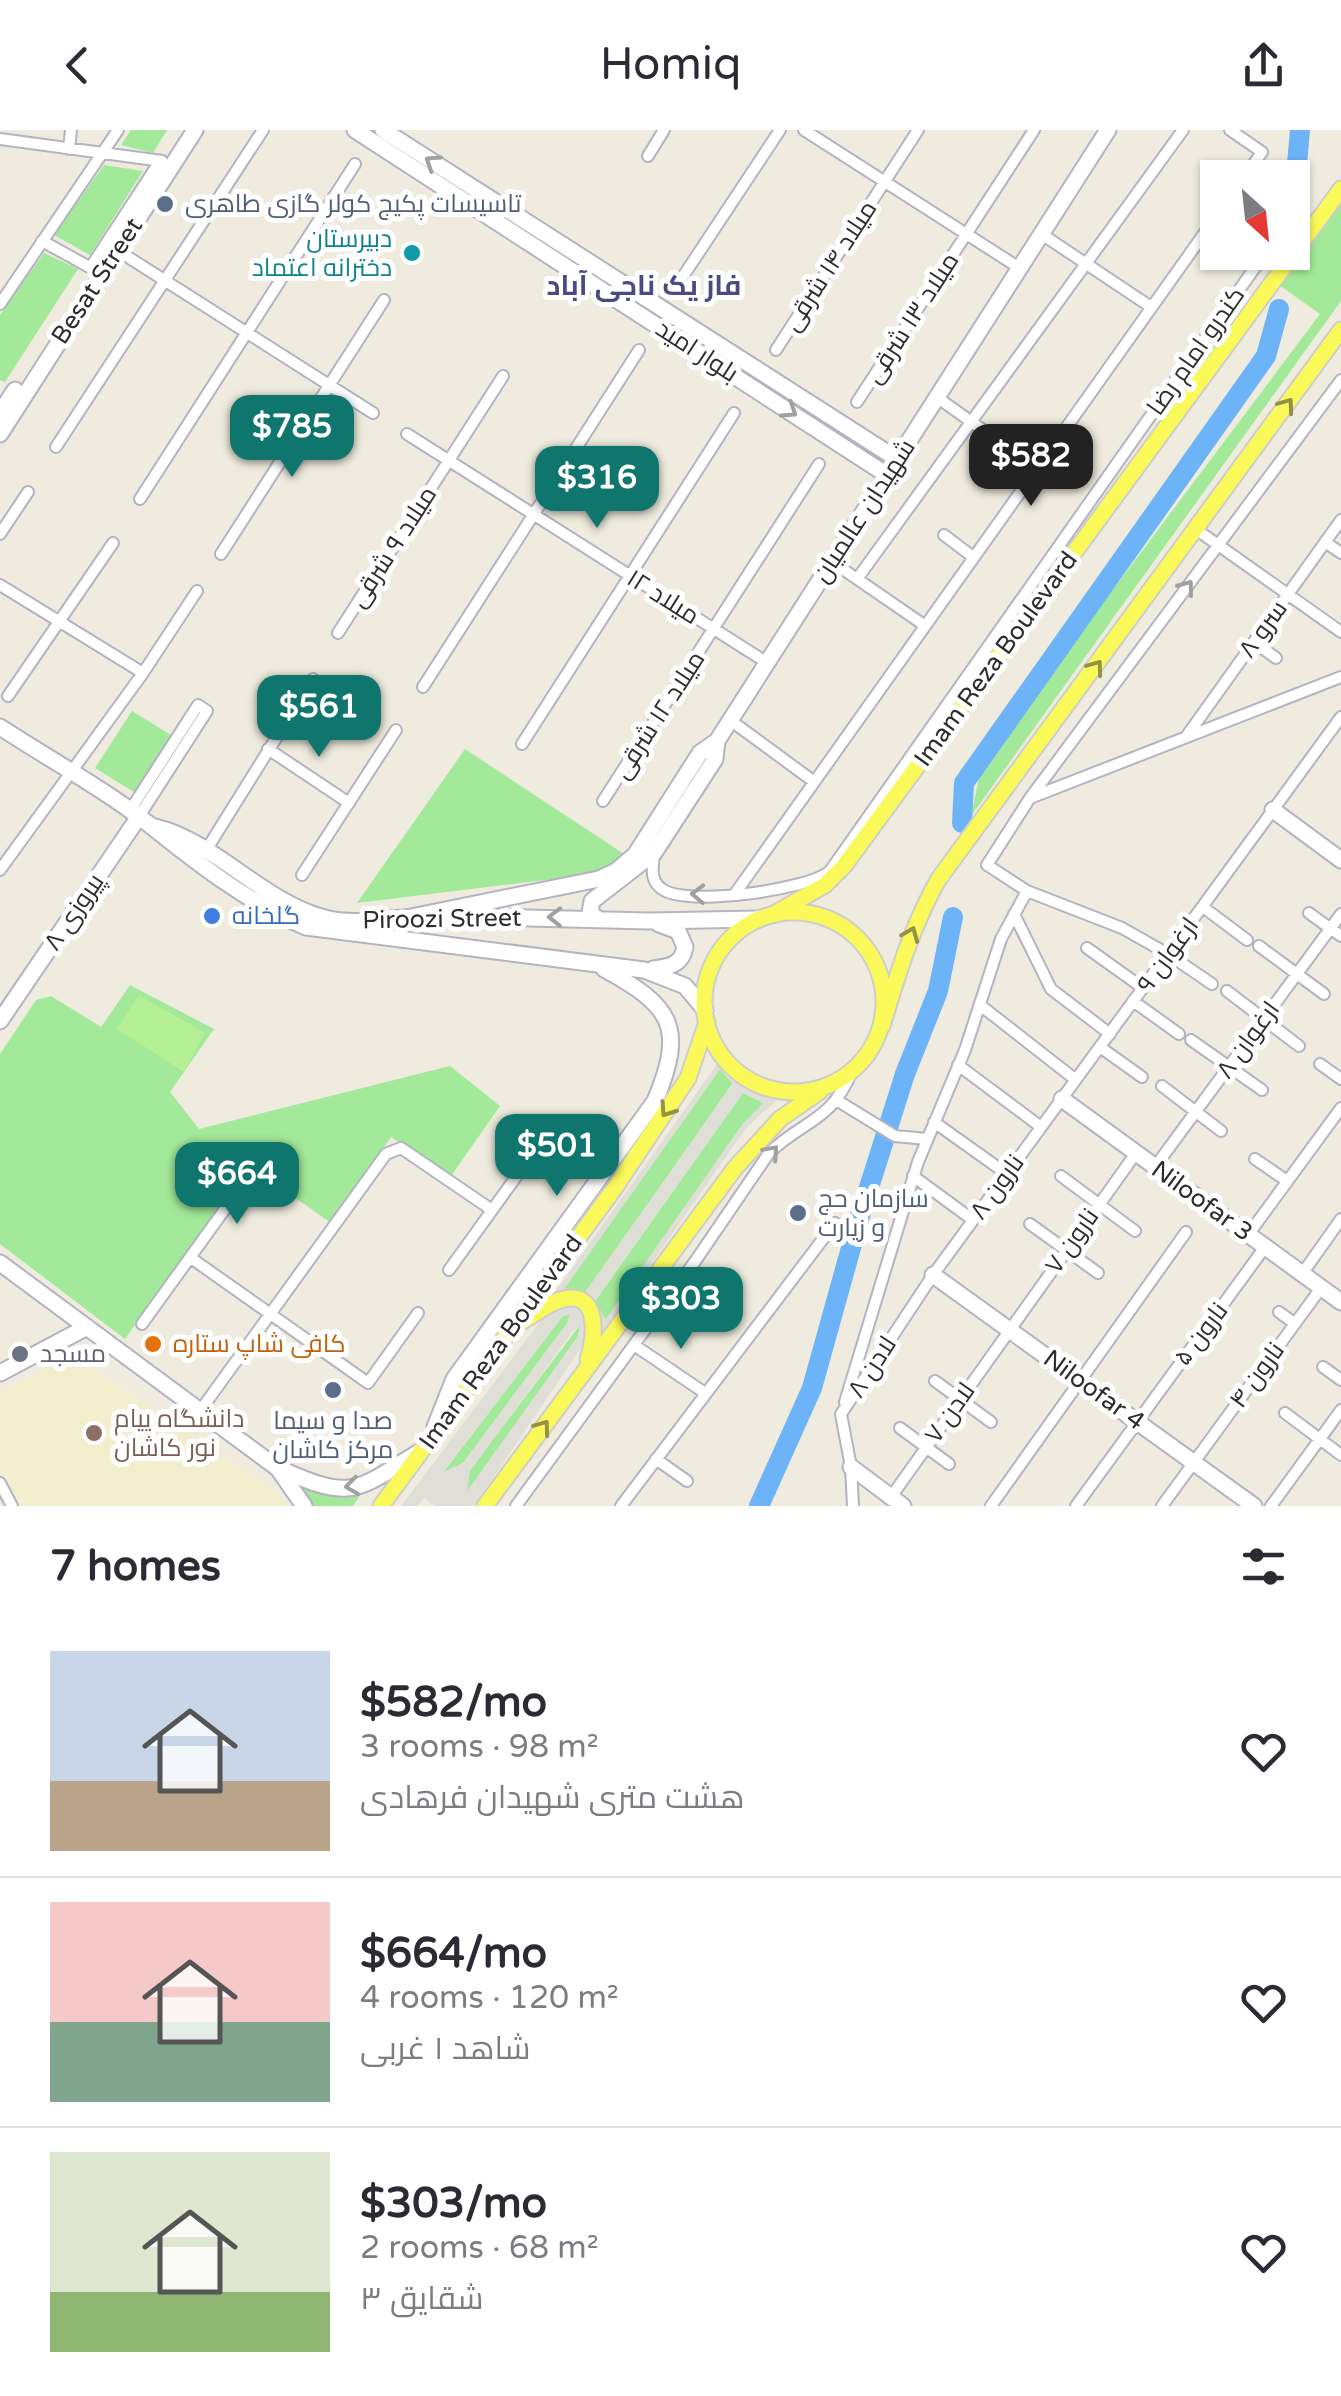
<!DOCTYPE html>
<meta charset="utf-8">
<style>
body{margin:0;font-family:"Varela Round",Cairo,sans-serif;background:#f2f2f3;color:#2b2b33;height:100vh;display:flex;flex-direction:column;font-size:38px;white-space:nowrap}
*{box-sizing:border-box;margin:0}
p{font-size:32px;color:#7c7c81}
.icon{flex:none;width:55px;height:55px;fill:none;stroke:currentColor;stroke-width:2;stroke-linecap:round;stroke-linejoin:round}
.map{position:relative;height:1376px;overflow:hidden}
.side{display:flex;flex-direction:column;background:#fff;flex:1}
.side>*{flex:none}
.needle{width:65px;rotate:153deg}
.controls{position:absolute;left:1200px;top:30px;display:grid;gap:20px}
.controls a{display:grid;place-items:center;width:110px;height:110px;border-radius:0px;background:#fff;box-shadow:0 2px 8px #0004;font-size:50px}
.price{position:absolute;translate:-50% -85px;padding:0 22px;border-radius:20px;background:#0f766e;color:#fff;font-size:32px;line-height:65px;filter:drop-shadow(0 2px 5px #0008)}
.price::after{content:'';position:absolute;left:50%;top:60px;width:30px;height:22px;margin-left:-15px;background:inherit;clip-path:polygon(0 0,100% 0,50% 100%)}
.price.active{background:#222;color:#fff}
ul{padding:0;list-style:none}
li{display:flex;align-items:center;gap:30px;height:250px;padding:0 50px}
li+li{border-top:2px solid #e1e1e2}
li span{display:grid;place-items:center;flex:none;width:280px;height:200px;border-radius:0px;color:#555}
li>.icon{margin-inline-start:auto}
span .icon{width:120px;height:120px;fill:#fffc;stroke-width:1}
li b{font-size:42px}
h2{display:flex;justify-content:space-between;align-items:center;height:120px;padding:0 50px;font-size:42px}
header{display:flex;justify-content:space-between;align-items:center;height:130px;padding:0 50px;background:#fff;font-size:45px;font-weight:600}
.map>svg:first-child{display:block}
</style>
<header><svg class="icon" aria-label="back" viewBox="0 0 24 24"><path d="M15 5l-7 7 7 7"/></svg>Homiq<svg class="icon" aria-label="share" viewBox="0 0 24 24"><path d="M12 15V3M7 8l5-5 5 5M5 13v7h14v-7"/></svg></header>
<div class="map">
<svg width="1341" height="1376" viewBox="0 0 1341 1376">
<rect width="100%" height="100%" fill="#efecdf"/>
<path fill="#f2eece" d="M84,1232l201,136 2,8h-270l-17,-33v-81l48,-24z"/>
<path fill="#a2e999" d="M131,0h36l-14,23 -32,-8z
M104,35l39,6 -53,84 -36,-20z
M1341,73v98l-370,515 11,-52 338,-450 -41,-29z
M44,123l34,16 -73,113 -5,-2v-65z
M132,581l39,24 -37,57 -39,-24z
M465,619l159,105 -21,19 -246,30z
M130,855l84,44 -44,63 29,37 251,-63 50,40 -49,70 -60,-39 -60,86 -82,-58 -124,174 -125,-95v-190l36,-54 15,-4 50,31z
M720,939l13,14 -148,210 -21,-5z
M743,963l21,10 -22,22 -136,196 -11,-20z
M570,1183l-2,9 -105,141 -21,11 120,-157z
M580,1195l-2,11 -111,158 2,-23z
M288,1347l75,14 -10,15h-43z"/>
<path fill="#b5f194" d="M139,865l66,38 -21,39 -67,-43z"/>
<path fill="#dfded7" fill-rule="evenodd" d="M720,930l21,26 35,15 -29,26 -145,207 -1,-12 -7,-15 -44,-8zM720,939l13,15 -148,208 -20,-4zM743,963l20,10 -21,22 -137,195 -10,-20z
M566,1173l20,10 3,23 -115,170h-39l-11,-8 -6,8h-17l138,-183 10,-11zM569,1184l-1,8 -105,141 -20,9 119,-155zM580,1196l-2,10 -111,155 3,-20 104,-141z"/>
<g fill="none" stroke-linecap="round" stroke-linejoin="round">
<path stroke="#6db3f7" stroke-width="20" d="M1294,68l6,-68
M962,693l2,-40 302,-427 13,-47
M759,1376l53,-118 47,-169 46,-145 33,-83 15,-74"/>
<defs>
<path id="street" d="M804,0l217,139
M1230,0l32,22 -18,26
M0,9l162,22
M69,19l2,-19
M648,26l16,-26
M1043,105l108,72
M42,111l51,28
M117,120l256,163
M678,154l102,-154
M0,174l118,-174
M776,220l142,-220
M938,268l98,70
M857,272l177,-272
M407,304l359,228
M56,317l207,-317
M140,369l215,-335
M1197,400l144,102
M0,404l28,-42
M944,405l29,22
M1325,412l16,11
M221,424l163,-254
M831,431l93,64
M857,449l326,-449
M0,455l143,88
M338,503l165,-257
M1254,512l22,16
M423,557l216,-337
M8,566l105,-153
M730,590l83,61
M1186,607l155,-217
M522,614l212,-331
M268,619l81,54
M1030,668l311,-121
M603,671l216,-337
M129,682l69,-107 9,6 -69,107
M205,722l108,-173
M654,723c-1,13 -5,27 8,36 24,18 146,1 168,-18l426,-605 22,-14
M0,740l143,-197 54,-82
M302,745l94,-145
M734,765l484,-681
M1203,777l44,33
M1309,783l32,23
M1014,784l37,75 59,45
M1259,816l65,48
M1087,818l56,40
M1212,854l-44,-30 -46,-26 -95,-37 -40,-26 43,-67 311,-418
M1227,861l72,55
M1133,871l46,33
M980,875l96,75
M1191,910l71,50
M1100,917l42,30
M1320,934l21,15
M958,935l83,62
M1162,956l59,45
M838,971l57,35 32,3
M934,992l73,52
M1255,1029l32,22
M1155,1037l186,-253
M913,1046l60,44
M1061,1046l74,55
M1030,1094l68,49
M1248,1105l93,-127
M191,1128l177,125 50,-70
M449,1140l82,-114
M1302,1144l39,-55
M1279,1182l15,11
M142,1194l109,-151
M634,1215l71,48
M1323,1237l18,13
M935,1251l56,41
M845,1272l73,-240 47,-112 36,-111 26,-48
M200,1281l186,-257 15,-6 91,62
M1285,1283l56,42
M900,1298l49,36
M656,1329l31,22
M0,1353l12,23
M891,1367l245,-344
M516,1376l180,-246 73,-107c36,-34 62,-31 83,-82
M621,1376l214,-283
M853,1376l-2,-39 -10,-53 92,-139 408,-558
M991,1376l195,-274
M1076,1376l189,-259
M1162,1376l159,-218
M1271,1376l70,-96"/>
<path id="secondary" d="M355,0l532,345
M383,0l514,329
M95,135l64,-98
M0,283l15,-23
M0,304l195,-304
M0,597c49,32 104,62 150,98 47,38 100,79 156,102l338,43 41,16 20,24
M1273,680l68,50
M155,697c58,13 109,76 170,91 30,8 61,0 92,-1
M450,786l199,5 109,-2
M411,787l188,-38 17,-8 19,-16 65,-102 17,-12 391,-611
M597,788l-7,-5 2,-12 62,-48 61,-94 2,-18
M653,839c16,-2 29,-4 32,-22l-7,-16 -19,-7
M0,891l138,-203
M1062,969l279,203
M0,1133l276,204c75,34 77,26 143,-15
M933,1145l321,231
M0,1243l87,-46
M435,1297l19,-48 201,-278c31,-74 17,-95 -51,-132
M851,1337l52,39
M279,1340l25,36"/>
<path id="primary" d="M704 872a90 90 0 1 1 180 0a90 90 0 1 1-180 0Z
M772,785l53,-30 19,-19 497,-677
M882,896c16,-53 29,-97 56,-146l403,-550
M523,1191c12,-7 24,-17 37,-21 40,-12 36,36 28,59
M381,1376l233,-317 74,-111 19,-56
M485,1376l250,-338 45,-49 40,-28"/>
</defs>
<use href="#street" stroke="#b3b3c2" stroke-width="14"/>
<use href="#secondary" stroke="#b3b3c2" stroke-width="19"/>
<use href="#primary" stroke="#cdcdcd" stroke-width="19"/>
<use href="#street" stroke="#fff" stroke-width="10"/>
<use href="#secondary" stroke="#fff" stroke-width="15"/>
<use href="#primary" stroke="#faf95a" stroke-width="15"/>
</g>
<defs><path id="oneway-chevron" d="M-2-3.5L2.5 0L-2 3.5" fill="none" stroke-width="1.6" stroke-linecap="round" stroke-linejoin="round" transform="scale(2.5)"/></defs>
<g stroke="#a0a0a0">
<use href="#oneway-chevron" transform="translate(432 32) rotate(-147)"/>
<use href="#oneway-chevron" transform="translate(790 281) rotate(33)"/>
<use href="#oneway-chevron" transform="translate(1187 457) rotate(-53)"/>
<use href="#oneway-chevron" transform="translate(698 764) rotate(-178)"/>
<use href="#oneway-chevron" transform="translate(555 787) rotate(-179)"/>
<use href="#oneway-chevron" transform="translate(772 1022) rotate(-48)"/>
<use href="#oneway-chevron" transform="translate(352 1356) rotate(172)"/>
</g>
<g stroke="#949344">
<use href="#oneway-chevron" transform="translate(1287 275) rotate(-54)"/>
<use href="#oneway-chevron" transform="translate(1096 537) rotate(-54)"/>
<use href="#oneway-chevron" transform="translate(911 804) rotate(-68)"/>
<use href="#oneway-chevron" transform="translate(667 980) rotate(124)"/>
<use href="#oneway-chevron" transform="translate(543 1297) rotate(-54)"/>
</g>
<g fill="#5c6f8a" stroke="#fff" stroke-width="4">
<circle cx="165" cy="74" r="10"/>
<circle cx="798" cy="1083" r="10"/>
<circle cx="333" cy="1260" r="10"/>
</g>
<circle fill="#0f9aa8" stroke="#fff" stroke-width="4" cx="412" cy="123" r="10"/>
<circle fill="#3f7fe0" stroke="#fff" stroke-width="4" cx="212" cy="786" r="10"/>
<circle fill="#e8710a" stroke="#fff" stroke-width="4" cx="153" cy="1214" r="10"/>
<circle fill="#6b7280" stroke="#fff" stroke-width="4" cx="20" cy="1224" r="10"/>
<circle fill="#8d6e63" stroke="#fff" stroke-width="4" cx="94" cy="1303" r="10"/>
<g text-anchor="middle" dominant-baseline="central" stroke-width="10" stroke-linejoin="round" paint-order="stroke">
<g font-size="25" fill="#4e5e75" stroke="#fff" text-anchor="start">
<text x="185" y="74">تاسیسات پکیج کولر گازی طاهری</text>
<text x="818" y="1069">سازمان حج<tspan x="818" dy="29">و زیارت</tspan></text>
<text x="333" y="1291" text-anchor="middle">صدا و سیما<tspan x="333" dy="29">مرکز کاشان</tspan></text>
</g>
<g font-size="25" fill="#0d838f" stroke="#fff" text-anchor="end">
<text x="392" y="109">دبیرستان<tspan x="392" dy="29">دخترانه اعتماد</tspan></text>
</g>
<g font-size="25" fill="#2d2d2d" stroke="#fff">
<text transform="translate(830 136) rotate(-57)">میلاد ۱۴ شرقی</text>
<text transform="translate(97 151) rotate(-57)">Besat Street</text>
<text transform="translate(912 188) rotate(-57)">میلاد ۱۳ شرقی</text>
<text transform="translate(697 221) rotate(33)">بلوار امید</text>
<text transform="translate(1196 221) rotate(-55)">کندرو امام رضا</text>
<text transform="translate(864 381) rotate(-57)">شهیدان عالمیان</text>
<text transform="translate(393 417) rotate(-57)">میلاد ۹ شرقی</text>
<text transform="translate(663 467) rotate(32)">میلاد ۱۲</text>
<text transform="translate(1263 499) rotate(-54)">سرو ۸</text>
<text transform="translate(996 529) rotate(-54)">Imam Reza Boulevard</text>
<text transform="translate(659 585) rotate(-57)">میلاد ۱۲ شرقی</text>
<text transform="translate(74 782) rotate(-56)">پیروزی ۸</text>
<text transform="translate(442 789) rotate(-1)">Piroozi Street</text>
<text transform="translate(1168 825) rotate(-54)">ارغوان ۹</text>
<text transform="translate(1248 910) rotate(-54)">ارغوان ۸</text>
<text transform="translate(997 1057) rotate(-54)">نارون ۸</text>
<text transform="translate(1202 1071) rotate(36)">Niloofar 3</text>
<text transform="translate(1072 1111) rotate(-55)">نارون ۷</text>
<text transform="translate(1201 1204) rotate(-53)">نارون ۵</text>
<text transform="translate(501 1212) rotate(-54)">Imam Reza Boulevard</text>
<text transform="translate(872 1237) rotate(-57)">لادن ۸</text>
<text transform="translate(1257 1245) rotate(-54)">نارون ۴</text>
<text transform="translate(1094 1260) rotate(36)">Niloofar 4</text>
<text transform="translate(950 1283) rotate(-55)">لادن ۷</text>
</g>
<g font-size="25" fill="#366cbe" stroke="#fff" text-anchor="start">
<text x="232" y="786">گلخانه</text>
</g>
<g font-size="25" fill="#c56008" stroke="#fff" text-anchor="start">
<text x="173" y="1214">کافی شاپ ستاره</text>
</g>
<g font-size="25" fill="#5b616d" stroke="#fff" text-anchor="start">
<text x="40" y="1224">مسجد</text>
</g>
<g font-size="25" fill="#785e54" stroke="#fff" text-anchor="start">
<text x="114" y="1289">دانشگاه پیام<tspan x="114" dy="29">نور کاشان</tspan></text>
</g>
<g font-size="28" font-weight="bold" fill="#4c4a82" stroke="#fff">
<text x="644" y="156">فاز یک ناجی آباد</text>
</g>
</g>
</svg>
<div class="controls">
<a><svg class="needle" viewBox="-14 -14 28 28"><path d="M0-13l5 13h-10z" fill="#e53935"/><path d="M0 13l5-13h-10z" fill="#7c7c81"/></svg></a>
</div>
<b class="price" style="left:292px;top:350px">$785</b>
<b class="price active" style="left:1031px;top:379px">$582</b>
<b class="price" style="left:597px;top:401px">$316</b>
<b class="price" style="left:319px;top:630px">$561</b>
<b class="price" style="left:557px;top:1069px">$501</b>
<b class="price" style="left:237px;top:1097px">$664</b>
<b class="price" style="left:681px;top:1222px">$303</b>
</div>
<section class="side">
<h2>7 homes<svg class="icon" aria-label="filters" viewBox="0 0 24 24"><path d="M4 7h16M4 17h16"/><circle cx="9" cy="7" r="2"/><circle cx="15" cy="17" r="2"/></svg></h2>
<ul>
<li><span style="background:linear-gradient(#c9d6e8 65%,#b9a48a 0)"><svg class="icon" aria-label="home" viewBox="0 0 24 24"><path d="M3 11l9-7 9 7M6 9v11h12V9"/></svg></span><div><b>$582/mo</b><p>3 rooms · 98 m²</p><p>هشت متری شهیدان فرهادی</p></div><svg class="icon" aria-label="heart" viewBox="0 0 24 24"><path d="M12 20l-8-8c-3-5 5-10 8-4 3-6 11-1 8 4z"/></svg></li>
<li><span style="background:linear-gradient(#f6c9c9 60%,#7fa58c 0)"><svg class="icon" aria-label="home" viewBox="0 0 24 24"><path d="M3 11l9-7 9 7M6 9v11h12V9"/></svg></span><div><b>$664/mo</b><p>4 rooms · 120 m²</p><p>شاهد ۱ غربی</p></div><svg class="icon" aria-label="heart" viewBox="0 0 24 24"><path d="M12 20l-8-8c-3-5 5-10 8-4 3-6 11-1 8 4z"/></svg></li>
<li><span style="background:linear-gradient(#dfe7d0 70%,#8fb573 0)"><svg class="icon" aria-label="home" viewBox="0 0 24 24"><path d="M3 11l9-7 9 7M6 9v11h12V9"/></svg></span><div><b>$303/mo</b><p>2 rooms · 68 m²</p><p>شقایق ۳</p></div><svg class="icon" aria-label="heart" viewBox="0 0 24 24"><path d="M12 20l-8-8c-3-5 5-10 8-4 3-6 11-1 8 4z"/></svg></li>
</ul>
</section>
